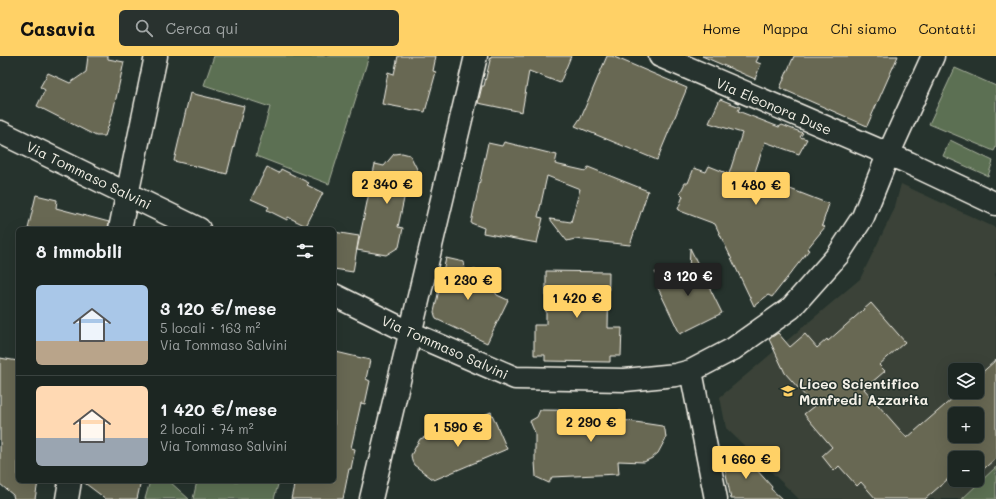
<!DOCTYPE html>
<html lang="it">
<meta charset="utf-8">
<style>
body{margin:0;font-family:Mali,sans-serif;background:#29322f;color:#f1f3f6;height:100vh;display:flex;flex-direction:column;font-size:15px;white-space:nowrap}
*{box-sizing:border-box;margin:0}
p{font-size:13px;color:#a0a5a5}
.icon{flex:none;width:22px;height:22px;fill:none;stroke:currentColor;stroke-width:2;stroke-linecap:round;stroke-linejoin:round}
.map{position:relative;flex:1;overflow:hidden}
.sheet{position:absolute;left:16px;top:171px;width:320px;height:256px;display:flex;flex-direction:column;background:#1c2622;border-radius:6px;box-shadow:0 4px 16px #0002,0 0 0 1px #3a4340}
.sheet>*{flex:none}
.fabs{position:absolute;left:948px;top:307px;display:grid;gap:8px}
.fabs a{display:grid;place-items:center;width:36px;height:36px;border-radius:6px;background:#1c2622;box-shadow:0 4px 16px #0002,0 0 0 1px #3a4340;font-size:20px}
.price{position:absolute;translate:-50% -34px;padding:0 9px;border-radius:4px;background:#ffd166;color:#111;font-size:13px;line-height:26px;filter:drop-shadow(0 1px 2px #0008)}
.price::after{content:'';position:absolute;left:50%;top:24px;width:12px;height:9px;margin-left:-6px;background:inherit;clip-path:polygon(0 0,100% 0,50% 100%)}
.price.on{background:#222;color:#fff}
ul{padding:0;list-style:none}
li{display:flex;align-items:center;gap:12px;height:100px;padding:0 20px}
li+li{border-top:1px solid #3a4340}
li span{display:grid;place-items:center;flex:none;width:112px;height:80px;border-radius:6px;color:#555}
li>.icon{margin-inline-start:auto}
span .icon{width:48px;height:48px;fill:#fffc;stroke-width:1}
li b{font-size:17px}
h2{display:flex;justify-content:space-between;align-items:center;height:48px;padding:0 20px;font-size:17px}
header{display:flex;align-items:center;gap:24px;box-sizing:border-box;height:56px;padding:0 20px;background:#ffd166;color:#111}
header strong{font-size:19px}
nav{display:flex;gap:22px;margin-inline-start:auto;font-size:14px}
.search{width:280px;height:36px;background:#29322f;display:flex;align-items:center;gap:10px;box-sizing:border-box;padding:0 14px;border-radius:6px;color:#a0a5a5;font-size:15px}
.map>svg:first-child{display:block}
</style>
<header>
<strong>Casavia</strong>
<div class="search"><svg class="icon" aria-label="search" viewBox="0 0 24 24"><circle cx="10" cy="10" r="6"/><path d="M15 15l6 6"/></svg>Cerca qui</div>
<nav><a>Home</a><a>Mappa</a><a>Chi siamo</a><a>Contatti</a></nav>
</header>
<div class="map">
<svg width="996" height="443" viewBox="0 0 996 443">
<rect width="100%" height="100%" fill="#26332d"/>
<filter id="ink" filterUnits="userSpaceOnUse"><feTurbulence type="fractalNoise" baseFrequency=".025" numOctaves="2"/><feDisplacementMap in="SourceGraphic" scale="8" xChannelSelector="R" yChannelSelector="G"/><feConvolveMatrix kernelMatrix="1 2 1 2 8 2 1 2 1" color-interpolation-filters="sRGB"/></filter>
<g filter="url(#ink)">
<path fill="#3a4338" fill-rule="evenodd" d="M901,128l95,44v44l-1,3 1,2v190l-34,32h-163l-73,-71 -6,-31 140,-118 34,-69zM955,314h22v22h-22zM955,358h22v22h-22zM955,402h22v22h-22z"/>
<path fill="#5b6f52" stroke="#a8b09d" d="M214,0h155l-40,128 -73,-28 14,-49 -66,-22z
M955,12l41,18v61l-2,4 -65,-27z
M950,84l43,21 -5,15 -45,-20z
M996,411v32h-34z
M150,425h19l20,18h-44z
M197,425h82l-5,18h-81z"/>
<path fill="#686853" stroke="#f4f1e8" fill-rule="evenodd" d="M88,0h20v3l16,3 -11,50 -8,24h-9l-59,-30 8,-16 -5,-3 8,-14 22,10 16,-11z
M398,0h38l-3,15 3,1 -11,40 -43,-8 6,-32 6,2z
M491,0h80l-11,27 -31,-12 -7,41 -44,-9 4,-17h2z
M607,0h5l75,32 -30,72 -82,-34 6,-9z
M702,0h57l-3,6 5,2 -6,15z
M794,0h104l-31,70 -87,-38z
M190,37l54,13 -17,68 -53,-13z
M720,43l20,8 -2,4 41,16 3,-2 21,8 -3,4 7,2 -8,15 -34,-12 -11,33 75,29 -7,21 3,2 -18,22 2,1 -37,47 -4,-2 -14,11 -39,-82 -35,-13v-1l-2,-1 5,-13 -3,-3 5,-10h3l6,-15 12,4 3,-6 20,8 13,-41 -33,-10z
M504,86l53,13 -2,9 31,7 2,-4 60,24 -18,54 -55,-6 -8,2 -17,-22 21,3 9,-33 -33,-13 -9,41 5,1 -6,25 -54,-10 1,-5 -13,-5 17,-80 14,3z
M402,97l8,2 7,14 -6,21 -5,-1 -8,38 5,1 -4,19 -13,8 -29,-5 18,-86 9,2 10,-12z
M267,111l12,6 2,-4 28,14 -2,2 16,8 -17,33 -18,-9 -1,3 -20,-10 2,-3 -18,-8z
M36,139l21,5 -1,8 53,14 -1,7h-80z
M334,176l25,4 -6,36 -19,-3z
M690,192l32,65 -42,21 -23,-48 4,-2 -6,-12h34z
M446,202l18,4 1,8h27l-2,13 7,12 11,5 -21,43 -51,-24 -2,-7z
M546,215l63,1 -1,56h14l-1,28h-11v6l-65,-1v-6h-11v-30h12z
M871,247l34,39 -26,23 6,6 -21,18 43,49 53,-46h17v-15l19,-17v98l-18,16 -1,-16h-22v15l-30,26h-49l-15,-17 -4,4 -18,-20 -5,5 -12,-15 10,-9 -28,-33 10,-8 -29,-33 -16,-34 9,-6 12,14 15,-13 12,14 10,-9 1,2zM955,358h22v22h-22z
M336,296l34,8 -4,19 4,2 -5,23 -4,-1 -10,45 4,1 -4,20h-2l-6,30h-52l4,-18h39v-120z
M0,302l18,3v120l20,1 -3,17h-21l-1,-4 -13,-11z
M540,354l82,1v9l40,6 3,4 1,8 -8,15 -6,5 -8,4 -26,-1 1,13 -67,3 -3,6 -13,-6 -1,-15v-29l-5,-12 7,-4z
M491,356l16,37 -73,31 -20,-15 -2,-4 -1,-6 9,-16 18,-7 1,5 37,-14 -2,-4z
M740,395l32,36 -1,2 11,10h-51l-8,-40z
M82,425h59l-4,18h-31z"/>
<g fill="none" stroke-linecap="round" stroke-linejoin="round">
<defs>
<path id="minor" d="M660,0l249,107 87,41
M0,76l199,97
M120,173l36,-173
M334,239l77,38 104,45 110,2 51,-5 15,-4 42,-22 58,-41 47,-53 25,-38 25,-62 45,-99
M691,315l25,128
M67,443l3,-18
M371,443l105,-443"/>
</defs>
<use href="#minor" stroke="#f4f1e8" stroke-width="25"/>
<use href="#minor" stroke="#26332d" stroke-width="22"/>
</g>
</g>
<defs>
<symbol id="school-bare" viewBox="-9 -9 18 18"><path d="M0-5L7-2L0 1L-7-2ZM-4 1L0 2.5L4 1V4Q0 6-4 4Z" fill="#ffd166" stroke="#26332d" stroke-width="2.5" paint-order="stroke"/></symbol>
</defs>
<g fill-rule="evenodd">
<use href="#school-bare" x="778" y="325" width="20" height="20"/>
</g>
<g text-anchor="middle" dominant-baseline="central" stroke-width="3" stroke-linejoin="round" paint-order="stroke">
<g font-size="14" fill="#f4f1e8" stroke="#26332d">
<text transform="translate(774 50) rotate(23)">Via Eleonora Duse</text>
<text transform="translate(89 119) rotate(26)">Via Tommaso Salvini</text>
<text transform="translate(445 291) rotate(24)">Via Tommaso Salvini</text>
</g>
<g font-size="14" font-weight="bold" fill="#f4f1e8" stroke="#26332d" text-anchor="start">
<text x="799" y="327">Liceo Scientifico<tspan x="799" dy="16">Manfredi Azzarita</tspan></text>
</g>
</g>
</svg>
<div class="fabs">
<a><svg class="icon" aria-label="layers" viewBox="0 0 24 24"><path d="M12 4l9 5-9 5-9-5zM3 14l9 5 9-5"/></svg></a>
<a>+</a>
<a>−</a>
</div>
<b class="price" style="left:387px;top:149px">2 340 €</b>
<b class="price" style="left:756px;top:150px">1 480 €</b>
<b class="price on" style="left:688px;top:241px">3 120 €</b>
<b class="price" style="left:468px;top:245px">1 230 €</b>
<b class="price" style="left:577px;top:263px">1 420 €</b>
<b class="price" style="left:591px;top:387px">2 290 €</b>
<b class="price" style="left:458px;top:392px">1 590 €</b>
<b class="price" style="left:746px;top:424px">1 660 €</b>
<section class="sheet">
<h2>8 immobili<svg class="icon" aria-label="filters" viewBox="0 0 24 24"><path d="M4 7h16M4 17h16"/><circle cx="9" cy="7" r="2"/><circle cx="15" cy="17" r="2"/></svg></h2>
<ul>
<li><span style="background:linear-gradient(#a9c7e8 70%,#b9a48a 0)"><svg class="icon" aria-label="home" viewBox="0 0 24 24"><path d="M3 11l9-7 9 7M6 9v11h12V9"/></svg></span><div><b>3 120 €/mese</b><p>5 locali · 163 m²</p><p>Via Tommaso Salvini</p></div></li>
<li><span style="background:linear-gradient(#ffd9b3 65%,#9aa5b1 0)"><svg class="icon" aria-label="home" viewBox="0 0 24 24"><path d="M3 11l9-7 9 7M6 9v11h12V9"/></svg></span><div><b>1 420 €/mese</b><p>2 locali · 74 m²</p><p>Via Tommaso Salvini</p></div></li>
</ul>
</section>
</div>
